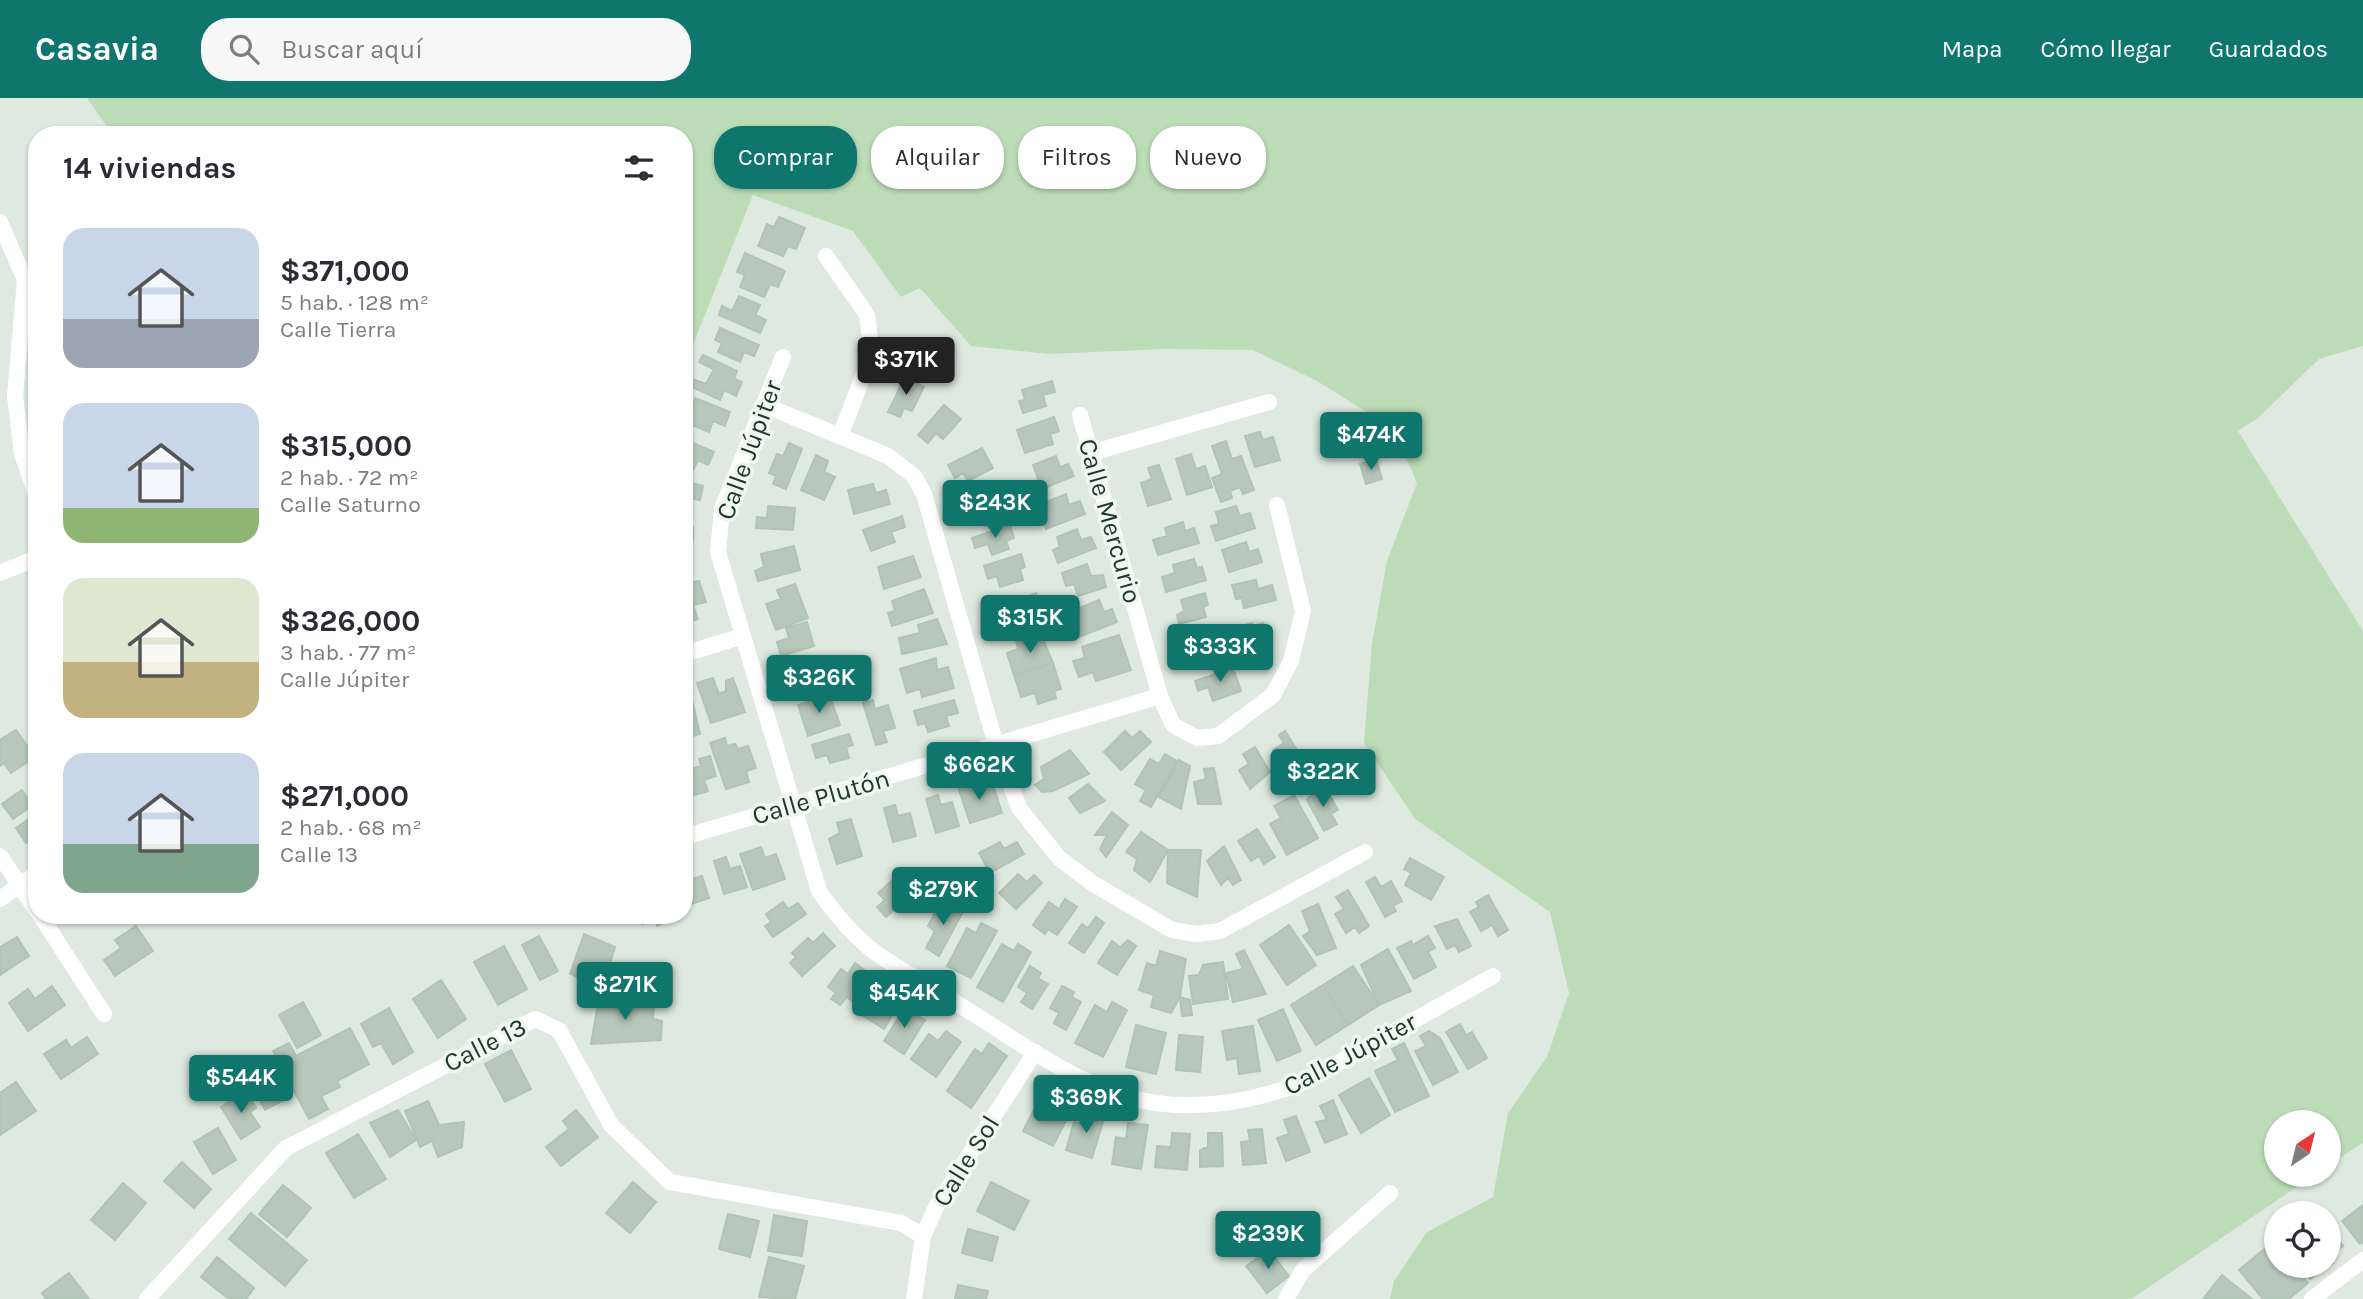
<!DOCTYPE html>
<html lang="es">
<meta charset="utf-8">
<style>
body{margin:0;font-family:Karla,sans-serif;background:#f7f7f7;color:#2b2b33;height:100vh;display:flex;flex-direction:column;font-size:26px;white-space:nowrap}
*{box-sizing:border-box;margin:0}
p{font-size:23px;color:#7c7c81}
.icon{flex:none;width:38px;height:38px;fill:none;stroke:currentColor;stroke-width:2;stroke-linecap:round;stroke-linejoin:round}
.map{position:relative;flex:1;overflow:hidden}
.drawer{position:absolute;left:28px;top:28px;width:665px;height:798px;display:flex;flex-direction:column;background:#fff;border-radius:28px;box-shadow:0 2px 5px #0004}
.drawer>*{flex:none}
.top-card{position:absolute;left:714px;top:28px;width:665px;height:63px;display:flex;gap:14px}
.needle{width:46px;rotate:35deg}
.controls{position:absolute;left:2264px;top:1012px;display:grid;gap:14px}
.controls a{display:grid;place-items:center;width:77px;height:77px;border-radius:50%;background:#fff;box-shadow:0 2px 5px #0004;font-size:35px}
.price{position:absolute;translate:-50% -60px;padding:0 16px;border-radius:7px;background:#0f766e;color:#fff;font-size:23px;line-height:46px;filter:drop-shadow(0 2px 4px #0008)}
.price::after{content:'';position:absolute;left:50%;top:42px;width:21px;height:16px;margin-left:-10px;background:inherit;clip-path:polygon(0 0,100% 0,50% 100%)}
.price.active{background:#222;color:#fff}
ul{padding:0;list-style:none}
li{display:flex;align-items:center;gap:21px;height:175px;padding:0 35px}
li span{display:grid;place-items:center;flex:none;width:196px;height:140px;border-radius:21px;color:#555}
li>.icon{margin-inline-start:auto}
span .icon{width:84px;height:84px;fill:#fffc;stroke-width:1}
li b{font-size:30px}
h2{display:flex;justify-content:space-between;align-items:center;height:84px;padding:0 35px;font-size:30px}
.tag{padding:0 24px;border-radius:28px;background:#fff;box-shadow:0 2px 5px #0004;font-size:24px;line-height:63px}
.tag.active{background:#0f766e;color:#fff}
header{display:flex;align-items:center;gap:42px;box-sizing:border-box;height:98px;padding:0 35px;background:#0f766e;color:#fff}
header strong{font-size:33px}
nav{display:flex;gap:38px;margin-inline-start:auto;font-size:24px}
.search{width:490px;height:63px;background:#f7f7f7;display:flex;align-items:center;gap:18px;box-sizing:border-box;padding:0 24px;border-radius:28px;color:#7c7c81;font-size:26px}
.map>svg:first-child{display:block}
</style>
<header>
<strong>Casavia</strong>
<div class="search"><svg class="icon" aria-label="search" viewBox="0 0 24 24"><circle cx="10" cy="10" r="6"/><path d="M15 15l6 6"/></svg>Buscar aquí</div>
<nav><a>Mapa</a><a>Cómo llegar</a><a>Guardados</a></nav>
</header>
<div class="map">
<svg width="2363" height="1201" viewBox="0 0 2363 1201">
<rect width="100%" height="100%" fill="#deeae0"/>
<path fill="#bcdcb7" d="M87,0h2276v248l-44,13 -61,59 -20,13 125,200v512l-34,22v-43h-52v52h39l-185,125h-741l4,-18 33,-49 66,-35 15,-84 39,-56 22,-64 -19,-81 -135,-93 -51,-76 8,-100 15,-82 30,-78 -23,-54 -77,-48 -64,-31 -89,-1 -115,5 -78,-8 -51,-58 -19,9 -48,-66 -100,-36 -69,172v-232h-571z"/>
<path fill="#b7c8bb" stroke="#b1c4b4" stroke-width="2" d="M779,119l26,11 -9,21 -8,-3 -5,10 -25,-10 9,-22 7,3z
M745,155l40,18 -7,16 -8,-3 -6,13 -24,-10 5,-12 -8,-3z
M739,198l21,9 -5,10 11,5 -6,13 -41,-18 3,-9 10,5z
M720,230l39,17 -5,11 -10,-4 -4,10 -22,-10 4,-9 -7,-3z
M703,257l34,16 -3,8 8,3 -6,14 -12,-6 -4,10 -30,-14 3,-7 13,5 8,-15 -15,-7z
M905,279l19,10 -12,24 -8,-3 -4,9 -12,-5z
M1052,283l3,11 -12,3 3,11 -23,7 -4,-12 6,-1 -3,-10z
M695,300l35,14 -5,14 -12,-5 -4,11 -25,-10v-18l8,3z
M944,307l17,14 -18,20 -7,-6 -8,10 -10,-8z
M1054,319l5,14 -9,3 3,10 -28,9 -8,-23z
M1260,334l3,8 10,-3 7,23 -25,7 -10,-31z
M684,341l30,13 -6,13 -10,-5 -5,10 -9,-4z
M1226,343l6,18 9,-3 13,34 -11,4 -3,-7 -10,4 2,7 -11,4 -9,-24 10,-4 -10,-28z
M789,345l13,6 -16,40 -13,-5 3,-8 -7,-3 8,-19 6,2z
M982,350l11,20 -25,13 -5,-8 -8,5 -7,-13z
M1191,356l5,15 9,-3 7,21 -25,8 -11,-36z
M816,357l12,6 -4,11 11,5 -11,23 -23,-10z
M1056,358l4,11 8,-3 6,12 -32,13 -9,-24z
M1376,361l6,20 -16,5 -6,-20z
M1159,367l12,34 -23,7 -7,-23 11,-4 -4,-11z
M684,383l19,5 -3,14 -10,-2 -3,11z
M873,386l3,9 10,-3 4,14 -36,10 -6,-24z
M992,392l5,11 17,-6 7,18 -20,7 -2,-7 -16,6 -4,-10 -10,4 -4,-13z
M1066,396l3,11 11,-4 5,13 -39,15 -6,-17 9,-3 -3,-7z
M768,408l27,2 -2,22 -37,-2 1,-11 10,1z
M1236,408l4,10 10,-3 5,15 -39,13 -5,-15 8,-2 -3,-12z
M902,418l3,11 -14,5 4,10 -24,9 -8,-21z
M1183,424l2,9 9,-3 5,15 -41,12 -5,-15 14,-4 -2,-8z
M1010,427l4,13 -8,3 3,8 -17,6 -4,-11 -13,4 -3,-10z
M684,429h9v15h-9z
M1077,431l4,11 10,-3 5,11 -38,15 -5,-13 7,-3 -3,-10z
M1246,444l3,10 9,-3 4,13 -33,10 -7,-22z
M794,448l6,24 -42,11 -3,-10 9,-4 -3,-13z
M1021,456l4,13 -5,2 3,11 -23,7 -3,-11 -9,3 -4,-13z
M913,458l8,21 -37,12 -6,-22z
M1194,461l3,9 5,-1 4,13 -40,12 -4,-15 13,-4 -2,-8z
M1087,466l4,12 12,-1 3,12 -28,9 -4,-12 -8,2 -4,-13z
M687,477l3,8 9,-2 7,21 -13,3 5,14 -11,3 -3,-46z
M1256,482l2,9 14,-4 4,15 -32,8 -2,-10 -6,1 -4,-14z
M795,486l13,34 -32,12 -10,-26 15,-5 -4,-9z
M924,491l9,24 -41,13 -4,-13 7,-2 -3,-10z
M1036,495l7,21 -11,4 3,8 -34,11 -7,-20 16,-6 -3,-7z
M1205,495l3,12 -5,2 3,10 -27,7 -2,-9 7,-4 -3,-11z
M1099,502l5,12 8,-3 5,13 -38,15 -6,-15 8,-3 -4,-10z
M937,521l10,25 -45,10 -3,-16 21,-5 -2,-8z
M807,524l7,24 -33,10 -4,-14 12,-4 -3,-10z
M1252,525l1,3 10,-3 8,25 -10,1 1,13 -12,4 -12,-39z
M1216,532l9,20 -35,12 -7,-22z
M1040,534l13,31 -39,12 -7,-22 11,-4 -2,-8z
M1119,537l12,35 -35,11 -3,-9 -14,5 -6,-16 12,-3 -3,-11z
M936,560l1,12 11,-3 6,21 -32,9 -2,-8 -13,4 -7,-24z
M817,561l7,23 -13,4 2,8 -19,6 -7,-21 16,-5 -2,-9z
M1053,565l8,26 -7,2 2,7 -18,6 -3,-11 -14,4 -7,-22z
M1233,570l8,23 -28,10 -5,-14 -10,4 -3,-10z
M713,580l6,16 7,-3v-10l7,-3 12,34 -34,11 -14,-40z
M688,585l12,51 -16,4v-54z
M829,596l11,31 -32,11 -10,-31z
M873,602l2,9 13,-4 7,23 -12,3 4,11 -11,3 -13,-42z
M954,602l4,13 -12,3 3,10 -21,6 -3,-9 -7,2 -4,-14z
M16,632l19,27 -24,16 -7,-10 -4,3v-26z
M1125,633l7,7 8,-7 11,11 -30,28 -17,-18z
M1285,633l20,32 -9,5 -3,-4 -8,5 -12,-19 11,-7 -5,-8z
M849,636l4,11 -7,2 3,11 -19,5 -3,-8 -11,3 -4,-13z
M725,640l2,8 8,-2 3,5 10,-3 8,22 -10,3 3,11 -23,7 -16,-46z
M1255,649l15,25 -20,17 -11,-19 10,-6 -6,-10z
M1070,652l19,24 -36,17 -11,1 -7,-7 9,-6 -3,-12z
M1165,656l12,7 -26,46 -11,-6 6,-11 -11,-6 15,-25 9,5z
M710,658l6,20 -12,4 4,11 -20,6 -4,-26 17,-5 -2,-7z
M1179,662l11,6 -9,43 -22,-12z
M1214,670l7,36h-23l-4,-22 12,-3 -2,-10z
M981,682l3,11 10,-3 8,25 -32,10 -12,-36z
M1088,686l17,17 -25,12 -11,-15z
M1326,691l12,21 -7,4 6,10 -13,7 -17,-31 9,-10 2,4z
M22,692l5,8 10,-7v44l-11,8 -10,-15 20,-14 -5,-8 -18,13 -11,-15z
M938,697l3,10 11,-3 7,24 -23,7 -10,-34z
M1294,697l24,43 -31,17 -17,-31 11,-6 -7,-12z
M895,707l3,11 12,-3 6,23 -23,6 -9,-34z
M1112,714l16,13 -22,32 -6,-8 7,-14h-12z
M851,721l11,37 -25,8 -8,-25 11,-6 -3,-10z
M1257,731l18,28 -11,7 -5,-8 -8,5 -13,-20z
M1141,734l27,18 -18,32 -16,-12 3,-11 -11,-7z
M1000,744l4,7 13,-7 7,12 -34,19 -11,-20z
M1224,748l17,34 -8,5 -5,-7 -7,7 -14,-24z
M761,749l4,11 11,-4 9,25 -32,11 -13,-36z
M1168,752h33l-4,47 -30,-14z
M726,759l4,12 10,-3 7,21 -23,7 -10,-33z
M1410,760l34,19 -13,23 -26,-15 6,-12 -7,-4z
M689,771l3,10 10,-3 7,22 -21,7 -4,-34z
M899,776l19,14 -32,29 -9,-10 8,-7 -7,-7z
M1018,776l9,8 7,-7 8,8 -26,26 -17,-16z
M1375,779l6,10 10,-6 11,20 -9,5 3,5 -11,6 -19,-35z
M1348,792l21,36 -10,7 -4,-6 -9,6 -11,-19 9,-5 -8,-12z
M1488,797l20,35 -10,6 -6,-11 -11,6 -11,-19 9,-5 -3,-5z
M1065,801l12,8 -20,28 -9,-6 -3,5 -12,-9 16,-23 10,7z
M783,804l5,7 10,-6 8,11 -33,23 -8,-11 6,-4 -5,-8z
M940,805l11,6 3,-4 10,5 -25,46 -13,-8 9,-17 -7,-5z
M1318,806l18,44 -19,7 -14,-19 7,-5 -8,-20z
M639,817h28l2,6 -12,5 -2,-6 -13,4z
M1096,819l8,6 -20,30 -15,-10 13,-19 6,4z
M1457,821l14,27 -12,6 -4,-7 -8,4 -12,-23z
M981,825l16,8 -26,47 -24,-12 20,-38 9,5z
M1289,827l27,40 -29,20 -27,-40z
M136,828l17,25 -38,25 -11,-16 17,-12 -6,-8z
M823,835l12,13 -33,30 -12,-13 6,-6 -4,-4 16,-15 5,5z
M584,836l31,13 -12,39 -33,-12z
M539,838l19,35 -18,9 -18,-35z
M1428,838l7,12 -7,4 8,15 -22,12 -17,-31 14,-7 2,4z
M17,839l12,19 -29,19v-28z
M1128,842l8,6 -19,29 -19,-12 14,-22 8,6z
M1002,846l12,7 4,-7 13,8 -28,50 -26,-15z
M504,848l23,43 -29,16 -24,-43z
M1388,851l23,42 -32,14 -18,-40z
M1244,852l22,44 -33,8 -7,-29 17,-4 -7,-15z
M1160,853l26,8 -6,38 -9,16 -20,-6 3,-12 -15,-5 8,-27 9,3z
M1223,864l5,37 -35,5 -4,-28 10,-1 4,-10z
M855,865l13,10 -4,6 7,6 -14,19 -10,-7 -7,8 -9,-6 5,-6 -8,-6 13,-18 7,5z
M625,868l19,3 -2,16 -19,-3z
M1030,868l11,7 -3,5 10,6 -16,25 -11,-7 6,-9 -9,-6z
M1353,868l26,39 -31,20 -25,-40z
M441,882l25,39 -28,19 -25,-39z
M1323,887l25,40 -32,20 -25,-40z
M52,888l13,19 -37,26 -19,-28 19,-14 7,10z
M1062,888l12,6 -2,5 9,5 -15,28 -12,-7 5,-10 -9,-5z
M892,890l12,7 -20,34 -22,-14 15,-25 10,6z
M1180,899l10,3 2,15 -10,1z
M599,900l55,5 -1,16 9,2 -1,19 -70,4z
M303,904l18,33 -24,13 -18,-33z
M1112,904l15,8 -24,47 -28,-14 20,-38 12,7z
M905,909l20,13 -21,34 -20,-13z
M389,910l24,44 -20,12 -12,-21 -8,4 -12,-23z
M1283,911l18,42 -24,10 -19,-41z
M1460,926l6,11 6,-3 15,26 -19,11 -22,-37z
M1136,927l30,8 -10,41 -30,-7z
M1253,928l7,45 -21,3 -2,-16 -10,2 -5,-29z
M350,930l19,36 -32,17 3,6 -19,9 7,13 -19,10 -36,-68 16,-8 7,13z
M946,933l15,11 -25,35 -25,-18 18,-25 9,7z
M1429,933l11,7 18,34 -25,13 -18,-34 11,-5 -6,-10z
M1179,937l24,2 -3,35 -24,-2z
M87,939l11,17 -37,25 -17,-25 22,-14 5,8z
M989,945l18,13 -36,52 -24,-17 28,-42 7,5z
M1404,945l25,53 -34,16 -20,-41 23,-11 -6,-11z
M511,952l20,39 -26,13 -20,-38z
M269,964l20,35 -24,13 -19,-35z
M1369,980l21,37 -29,18 -22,-38z
M16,984l20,29 -36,24v-42z
M246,993l10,17 -6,4 10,15 -19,12 -20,-32z
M1058,999l16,8 -21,41 -30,-15 15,-29 13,7z
M1333,1002l14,34 -22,9 -9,-21 11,-2 -7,-14z
M428,1003l11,24 25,-3 -2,25 -24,10 -6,-16 -12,6 -15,-36z
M398,1012l18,30 -26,17 -20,-34z
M576,1012l22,27 -37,29 -15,-19 23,-18 -6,-8z
M1090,1012l15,5 -13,43 -26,-8 8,-28 12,3z
M1296,1018l14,36 -24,9 -9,-23 12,-4 -5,-14z
M1128,1025l20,2 -7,44 -29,-5 4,-27 10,2z
M218,1030l18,32 -23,14 -19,-32z
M1262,1031l4,34 -23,2 -2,-23 9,-1 -2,-11z
M1172,1035l18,1 -3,36 -32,-3 2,-21 14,1z
M1208,1035h14l1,33 -23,1v-17l8,-3z
M358,1036l28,45 -32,19 -28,-45z
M182,1064l29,27 -17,19 -30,-27z
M633,1084l23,20 -26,31 -24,-20z
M991,1084l38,19 -15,29 -37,-19z
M123,1085l23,20 -31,37 -24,-20z
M283,1087l28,23 -24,29 -28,-23z
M2363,1107v37l-3,2 -18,-23z
M251,1115l56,47 -22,26 -56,-47z
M728,1116l31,7 -9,36 -31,-8z
M774,1117l33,6 -5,35 -34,-5z
M2329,1129l14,19 -14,10z
M968,1131l30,8 -6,24 -30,-8z
M2273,1144l4,3v20h16l15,18 -19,16h-26l-24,-29z
M1269,1152l20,26 -22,17 -21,-27z
M217,1159l37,31 -8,11h-17l-28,-22z
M769,1159l35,9 -9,33 -36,-2z
M2329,1159l4,6 -23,16 -10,-14h29z
M69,1175l20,26h-43l-4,-6z
M2222,1177l30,24h-49z
M958,1187l30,6 -2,8h-31z"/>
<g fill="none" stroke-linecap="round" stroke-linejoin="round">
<path stroke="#fff" stroke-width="16" d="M0,124l25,58 -10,116 7,58 15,43
M826,158l41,59 5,38 -32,83
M783,259l-61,152 -4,43 101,339c16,23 34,45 57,62 29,20 61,38 90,56 58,36 121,84 190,94 52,7 101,-2 150,-22l187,-105
M764,307l124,51 26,20 10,18 72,251 23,63 40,50 33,25 80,47 25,4 23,-3 145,-79
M1080,317l80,281 13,29 24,13 21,-2 55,-41 18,-34 12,-50 -26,-106
M1091,355l178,-51
M0,475l37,-15
M684,556l59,-18
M684,739l476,-141
M0,758l37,55
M0,801l37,-26
M40,817l64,99
M923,1138l13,-29 99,-155
M147,1201l139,-151 249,-129 24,11 52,95 59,57 231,41 22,13 -9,63
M1286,1201l17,-29 87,-77
M2312,1201l51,-39"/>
</g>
<g text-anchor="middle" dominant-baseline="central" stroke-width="7" stroke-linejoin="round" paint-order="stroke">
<g font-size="26" fill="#203a28" stroke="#eff7ef">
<text transform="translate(749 352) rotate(-70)">Calle Júpiter</text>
<text transform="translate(1110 423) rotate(74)">Calle Mercurio</text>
<text transform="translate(821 699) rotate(-16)">Calle Plutón</text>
<text transform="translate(485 947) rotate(-27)">Calle 13</text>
<text transform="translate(1350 956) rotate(-28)">Calle Júpiter</text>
<text transform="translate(966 1063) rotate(-58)">Calle Sol</text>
</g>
</g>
</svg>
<div class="controls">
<a><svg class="needle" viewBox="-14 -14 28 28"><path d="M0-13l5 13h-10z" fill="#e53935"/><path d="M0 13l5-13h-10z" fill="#7c7c81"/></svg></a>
<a><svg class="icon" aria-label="locate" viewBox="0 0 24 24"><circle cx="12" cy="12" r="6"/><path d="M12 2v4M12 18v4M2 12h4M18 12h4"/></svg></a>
</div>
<b class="price active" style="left:906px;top:299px">$371K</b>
<b class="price" style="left:1371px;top:374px">$474K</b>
<b class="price" style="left:995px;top:442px">$243K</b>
<b class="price" style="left:1030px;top:557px">$315K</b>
<b class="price" style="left:1220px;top:586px">$333K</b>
<b class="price" style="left:819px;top:617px">$326K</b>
<b class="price" style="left:979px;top:704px">$662K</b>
<b class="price" style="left:1323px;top:711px">$322K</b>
<b class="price" style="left:943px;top:829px">$279K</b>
<b class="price" style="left:625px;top:924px">$271K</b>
<b class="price" style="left:904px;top:932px">$454K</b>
<b class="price" style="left:241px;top:1017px">$544K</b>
<b class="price" style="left:1086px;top:1037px">$369K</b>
<b class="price" style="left:1268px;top:1173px">$239K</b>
<div class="top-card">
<a class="tag active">Comprar</a>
<a class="tag">Alquilar</a>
<a class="tag">Filtros</a>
<a class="tag">Nuevo</a>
</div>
<section class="drawer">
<h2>14 viviendas<svg class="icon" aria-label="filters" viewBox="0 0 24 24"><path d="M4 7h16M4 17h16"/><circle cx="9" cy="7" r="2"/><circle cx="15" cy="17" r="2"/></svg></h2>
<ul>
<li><span style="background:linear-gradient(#c9d6e8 65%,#9aa5b1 0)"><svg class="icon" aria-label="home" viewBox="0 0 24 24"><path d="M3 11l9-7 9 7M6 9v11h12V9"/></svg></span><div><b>$371,000</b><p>5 hab. · 128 m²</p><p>Calle Tierra</p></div></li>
<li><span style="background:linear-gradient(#c9d6e8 75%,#8fb573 0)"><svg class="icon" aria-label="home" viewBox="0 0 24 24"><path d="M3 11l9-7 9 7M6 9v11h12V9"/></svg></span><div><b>$315,000</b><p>2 hab. · 72 m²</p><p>Calle Saturno</p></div></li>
<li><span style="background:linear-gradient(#dfe7d0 60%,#c2b280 0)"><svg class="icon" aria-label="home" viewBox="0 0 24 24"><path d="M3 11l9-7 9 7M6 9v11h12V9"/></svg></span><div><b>$326,000</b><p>3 hab. · 77 m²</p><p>Calle Júpiter</p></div></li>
<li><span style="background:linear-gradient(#c9d6e8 65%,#7fa58c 0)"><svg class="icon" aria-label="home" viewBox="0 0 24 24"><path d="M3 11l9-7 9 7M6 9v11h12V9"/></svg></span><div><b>$271,000</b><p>2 hab. · 68 m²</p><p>Calle 13</p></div></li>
</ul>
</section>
</div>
